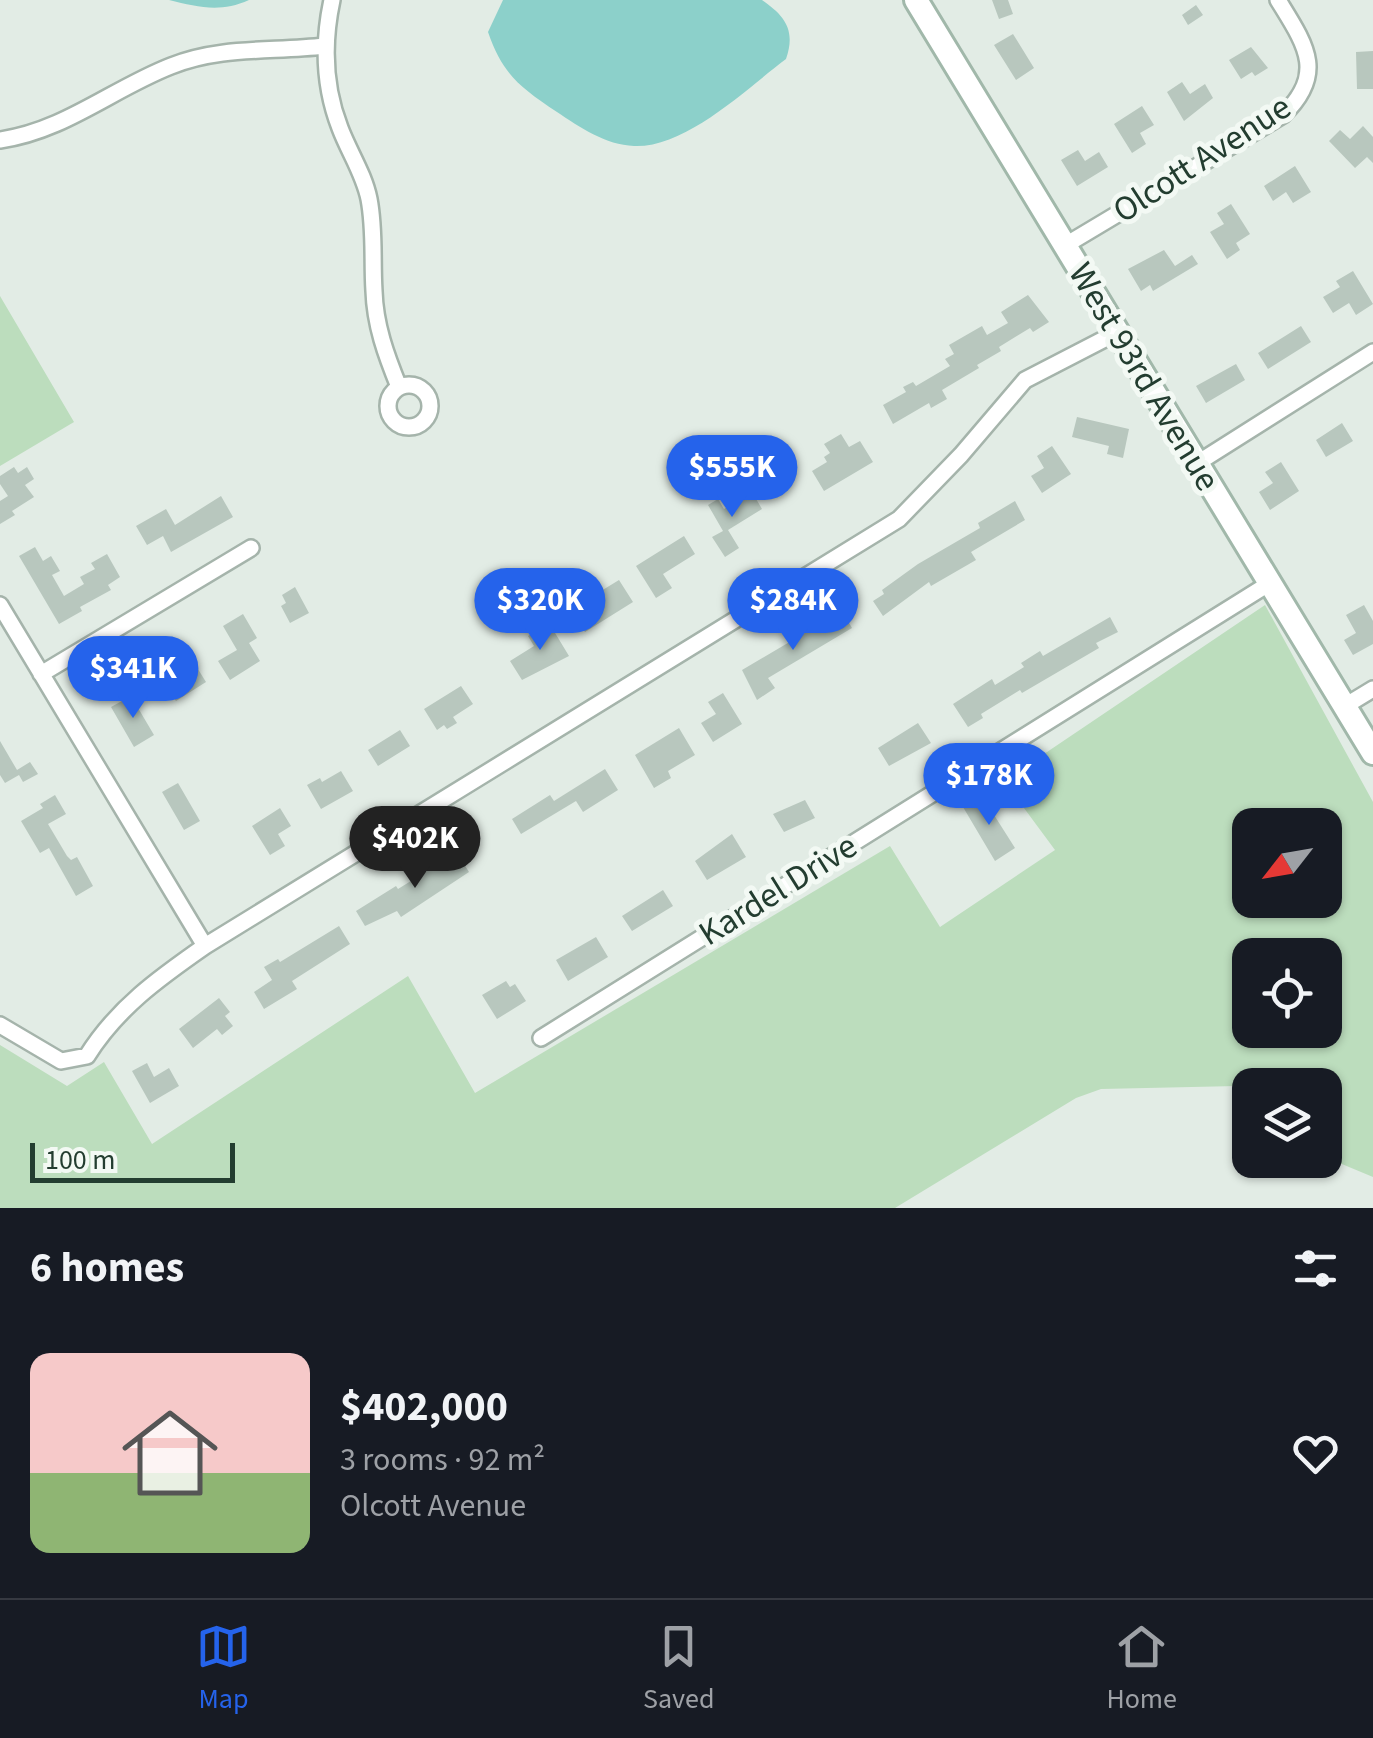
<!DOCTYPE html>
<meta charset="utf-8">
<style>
body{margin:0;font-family:"Source Sans 3",sans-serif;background:#20242c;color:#f1f3f6;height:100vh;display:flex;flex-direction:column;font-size:38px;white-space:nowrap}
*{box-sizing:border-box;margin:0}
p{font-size:32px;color:#9ea1a6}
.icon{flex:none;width:55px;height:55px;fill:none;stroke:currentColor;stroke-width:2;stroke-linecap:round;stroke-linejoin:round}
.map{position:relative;height:1208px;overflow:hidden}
.side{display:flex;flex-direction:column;background:#171b24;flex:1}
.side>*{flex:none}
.needle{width:65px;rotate:239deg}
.controls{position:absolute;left:1232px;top:808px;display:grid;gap:20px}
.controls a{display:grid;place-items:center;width:110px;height:110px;border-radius:20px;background:#171b24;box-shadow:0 2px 8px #0004;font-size:50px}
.scale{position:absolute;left:30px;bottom:25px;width:205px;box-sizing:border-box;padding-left:10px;border:5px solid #233d30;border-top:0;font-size:28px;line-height:35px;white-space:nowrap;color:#233d30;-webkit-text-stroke:8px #f3f9f4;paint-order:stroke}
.price{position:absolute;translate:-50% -85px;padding:0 22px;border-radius:35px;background:#2563eb;color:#fff;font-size:32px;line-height:65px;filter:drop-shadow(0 2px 5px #0008)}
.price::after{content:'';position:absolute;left:50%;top:60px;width:30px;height:22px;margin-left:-15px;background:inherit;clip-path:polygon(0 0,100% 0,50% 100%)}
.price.active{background:#222;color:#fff}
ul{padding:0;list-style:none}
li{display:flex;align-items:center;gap:30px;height:250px;padding:0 30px}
li span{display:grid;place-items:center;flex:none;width:280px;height:200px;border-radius:20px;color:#555}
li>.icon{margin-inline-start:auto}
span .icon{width:120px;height:120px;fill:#fffc;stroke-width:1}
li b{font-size:42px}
h2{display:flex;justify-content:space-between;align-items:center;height:120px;padding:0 30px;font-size:42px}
.menu{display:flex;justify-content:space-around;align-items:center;height:140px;border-top:2px solid #363941;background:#171b24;font-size:28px;color:#9ea1a6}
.menu a{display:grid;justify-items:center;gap:5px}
.menu .active{color:#2563eb}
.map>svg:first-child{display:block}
</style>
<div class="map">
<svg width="1373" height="1208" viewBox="0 0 1373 1208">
<rect width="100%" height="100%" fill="#e2ece5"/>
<path fill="#bcddbd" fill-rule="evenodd" d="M0,296l74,126 -74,44z
M1265,605l108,197v375l-48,-20v-72h-75v5l-13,-4 -136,3 -25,9 -181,110h-895v-163l67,41 37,-24 48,82 256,-168 67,117 415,-247 50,81 115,-77 -51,-69zM1325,825v75h-75v-75zM1325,955v75h-75v-75z"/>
<path fill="#8cd0ca" d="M169,0h80c-29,13 -51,7 -80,0z
M503,0h259c23,16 34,30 24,59 -40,30 -100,89 -152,87 -28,-1 -55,-19 -77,-34 -37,-25 -54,-37 -69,-80z"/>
<path fill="#b8c7be" d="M992,0h16l5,14 -14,5z
M1196,5l7,10 -15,10 -6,-10z
M1013,34l21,34 -18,12 -22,-35z
M1251,47l17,21 -13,8 -3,-4 -11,7 -12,-19z
M1373,51v38h-16l-1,-37z
M1182,82l8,12 15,-10 8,14 -29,23 -17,-29z
M1142,106l12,19 -14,8 6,11 -14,9 -18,-29z
M1363,126l10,11v26l-6,-6 -12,11 -26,-27 11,-11 10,9z
M1078,150l7,11 14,-9 9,15 -31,19 -16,-26z
M1295,166l16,26 -18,11 -7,-11 -13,9 -9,-15z
M1231,204l19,30 -14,9 4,7 -13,9 -17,-27 14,-8 -7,-11z
M1164,250l11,16 17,-11 6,9 -45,27 -3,-6 -9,6 -13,-22z
M1353,271l20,33 -17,11 -7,-12 -16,10 -10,-16 17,-10 -4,-6z
M1028,295l21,27 -16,10 -3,-4 -31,19 2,4 -24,14 2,3 -37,22 5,9 -16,9 -2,-5 -36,21 -10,-19 23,-13 -3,-5 10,-5 3,4 34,-20 -5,-7 9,-5 -5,-9 33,-19 5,9 21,-12 -7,-11z
M1301,326l10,16 -43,27 -10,-16z
M1236,364l9,16 -39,23 -10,-17z
M1077,417l52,12 -6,29 -16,-4 2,-8 -37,-9z
M1342,423l11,18 -27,16 -10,-17z
M841,434l8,13 11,-6 13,21 -49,29 -12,-20 15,-9 -3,-5 6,-4 -6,-9z
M1052,446l19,28 -29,19 -11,-17 13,-8 -7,-12z
M1281,462l18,29 -29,19 -11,-18 14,-9 -8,-11z
M14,467l4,6 9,-6 7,12 -9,6 9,12 -22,14 3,4 -15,9v-23l8,-5 -8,-12v-8z
M752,492l10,17 -34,21 11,18 -14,9 -13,-20 11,-6 -15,-26 10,-6 6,10z
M221,496l12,21 -62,35 -8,-16 -16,9 -11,-19 30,-17 9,16z
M1015,501l10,19 -54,32 5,8 -45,26 -2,-4 -46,34 -10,-15 11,-7 -2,-4 36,-26 62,-36 -2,-5z
M684,536l11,18 -32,20 9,14 -16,10 -20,-32z
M35,547l8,14 8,-5 9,15 -8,4 12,21 20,-12 -4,-7 15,-8 -4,-6 16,-9 13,23 -12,8 3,5 -31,17 2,4 -23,13 -40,-68z
M619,580l14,22 -48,30 -12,-20 16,-10 -6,-8 14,-9 4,6z
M295,587l14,26 -19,10 -9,-17 5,-3 -4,-8z
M1364,605l9,16v23l-20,11 -9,-15 12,-7 -10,-18z
M842,611l10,17 -84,50 7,10 -18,12 -15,-30z
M243,614l14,24 -8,5 11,18 -30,19 -12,-19 19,-11 -14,-24z
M1110,617l8,15 -22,11 3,5 -77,45 -2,-3 -39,24 2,4 -15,9 -15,-23 39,-25 3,6 29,-18 -3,-4 19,-12 3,5z
M549,623l20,33 -47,24 -12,-19 24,-15 -6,-10z
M186,650l20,32 -30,19 -12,-18 17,-11 -8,-14z
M461,686l12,18 -20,13 4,6 -10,6 -3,-4 -7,5 -13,-21z
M723,693l19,31 -29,18 -12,-19 15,-9 -8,-12z
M131,696l23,39 -20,12 -23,-40z
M918,723l13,20 -42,23 -11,-18z
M679,728l16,27 -27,16 3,7 -17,10 -19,-33z
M400,730l10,16 -32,20 -10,-16z
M0,741l17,29 13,-8 8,12 -15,8 -4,-7 -14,8 -5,-8z
M605,769l13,21 -35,22 -7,-11 -55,33 -9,-15 38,-24 4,6z
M341,771l12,20 -32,18 -14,-24 13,-7 2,4z
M178,783l22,38 -16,9 -22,-38z
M55,795l11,19 -18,10 19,32 4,4 6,-3 16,29 -17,10 -27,-48 -9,5 -19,-32 22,-13 -3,-4z
M982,796l33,52 -20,13 -32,-54z
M805,800l10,18 -31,14 -11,-18z
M280,808l11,18 -13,8 7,12 -15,9 -18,-29z
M732,834l14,23 -39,23 -12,-19z
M457,853l12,19 -68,45 -4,-6 -32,15 -9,-15 40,-25 2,3 34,-21 -2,-3 11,-7 2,4z
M663,890l10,16 -41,25 -10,-15z
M339,926l11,18 -58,37 5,8 -33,20 -10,-17 18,-12 -8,-13 14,-8 2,3z
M596,937l12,20 -40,24 -12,-21z
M506,981l4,6 5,-3 11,17 -29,18 -15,-24z
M219,998l11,14 -5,4 8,10 -11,9 -5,-6 -24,19 -14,-19z
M147,1063l7,14 15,-9 10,18 -29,17 -18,-32z"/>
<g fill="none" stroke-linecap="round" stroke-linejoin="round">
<defs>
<path id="street" d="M332,0c-9,42 -8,87 8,128 9,24 24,46 29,71 6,31 3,61 5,92 1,34 12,64 25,96
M0,140c64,-9 112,-51 171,-74 49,-20 102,-14 153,-20
M1064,246l219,-131c44,-42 22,-71 -5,-115
M388 406a21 21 0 1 1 42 0a21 21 0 1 1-42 0Z
M1196,464l177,-112
M0,605l205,341
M41,674l210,-126
M1345,706l28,-17
M0,1025l61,36 26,-5c30,-48 72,-78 118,-110l694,-427 62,-64 64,-75 91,-47
M541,1038l729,-455"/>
<path id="secondary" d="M916,0l457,753"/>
</defs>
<use href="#street" stroke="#a5b4ab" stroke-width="20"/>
<use href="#secondary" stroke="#a1b8aa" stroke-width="28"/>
<use href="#street" stroke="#fff" stroke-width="15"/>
<use href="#secondary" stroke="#fff" stroke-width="22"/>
</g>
<g text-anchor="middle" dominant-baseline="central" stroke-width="10" stroke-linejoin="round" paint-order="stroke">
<g font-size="35" fill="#233d30" stroke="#f3f9f4">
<text transform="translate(1202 159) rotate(-33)">Olcott Avenue</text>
<text transform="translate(1144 377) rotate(59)">West 93rd Avenue</text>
<text transform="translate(778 890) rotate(-32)">Kardel Drive</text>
</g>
</g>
</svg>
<div class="controls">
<a><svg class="needle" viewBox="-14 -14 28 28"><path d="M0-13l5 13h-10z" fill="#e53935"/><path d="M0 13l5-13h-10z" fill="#9ea1a6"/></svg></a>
<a><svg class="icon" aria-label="locate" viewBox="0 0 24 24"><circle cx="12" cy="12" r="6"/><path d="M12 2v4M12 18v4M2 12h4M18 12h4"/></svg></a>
<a><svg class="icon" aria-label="layers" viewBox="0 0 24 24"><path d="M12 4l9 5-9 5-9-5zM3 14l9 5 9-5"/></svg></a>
</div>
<div class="scale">100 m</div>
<b class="price" style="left:732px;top:520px">$555K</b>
<b class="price" style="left:540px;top:653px">$320K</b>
<b class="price" style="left:793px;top:653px">$284K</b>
<b class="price" style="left:133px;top:721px">$341K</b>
<b class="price" style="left:989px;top:828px">$178K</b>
<b class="price active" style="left:415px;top:891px">$402K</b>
</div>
<section class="side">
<h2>6 homes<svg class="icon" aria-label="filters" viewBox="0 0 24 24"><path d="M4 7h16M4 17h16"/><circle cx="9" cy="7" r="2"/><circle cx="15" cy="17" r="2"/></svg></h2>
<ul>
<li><span style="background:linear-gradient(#f6c9c9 60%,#8fb573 0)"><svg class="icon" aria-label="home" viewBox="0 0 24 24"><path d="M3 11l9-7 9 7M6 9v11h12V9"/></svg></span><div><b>$402,000</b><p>3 rooms · 92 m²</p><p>Olcott Avenue</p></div><svg class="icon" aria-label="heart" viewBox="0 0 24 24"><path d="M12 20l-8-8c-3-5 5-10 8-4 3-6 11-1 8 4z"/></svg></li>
</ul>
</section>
<nav class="menu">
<a class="active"><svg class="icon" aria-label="map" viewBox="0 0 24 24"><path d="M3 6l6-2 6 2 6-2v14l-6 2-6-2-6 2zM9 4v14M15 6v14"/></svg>Map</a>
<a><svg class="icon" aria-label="saved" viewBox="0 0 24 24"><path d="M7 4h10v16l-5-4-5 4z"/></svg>Saved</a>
<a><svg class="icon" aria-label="home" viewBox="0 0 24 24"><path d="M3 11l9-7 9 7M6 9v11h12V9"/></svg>Home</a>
</nav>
